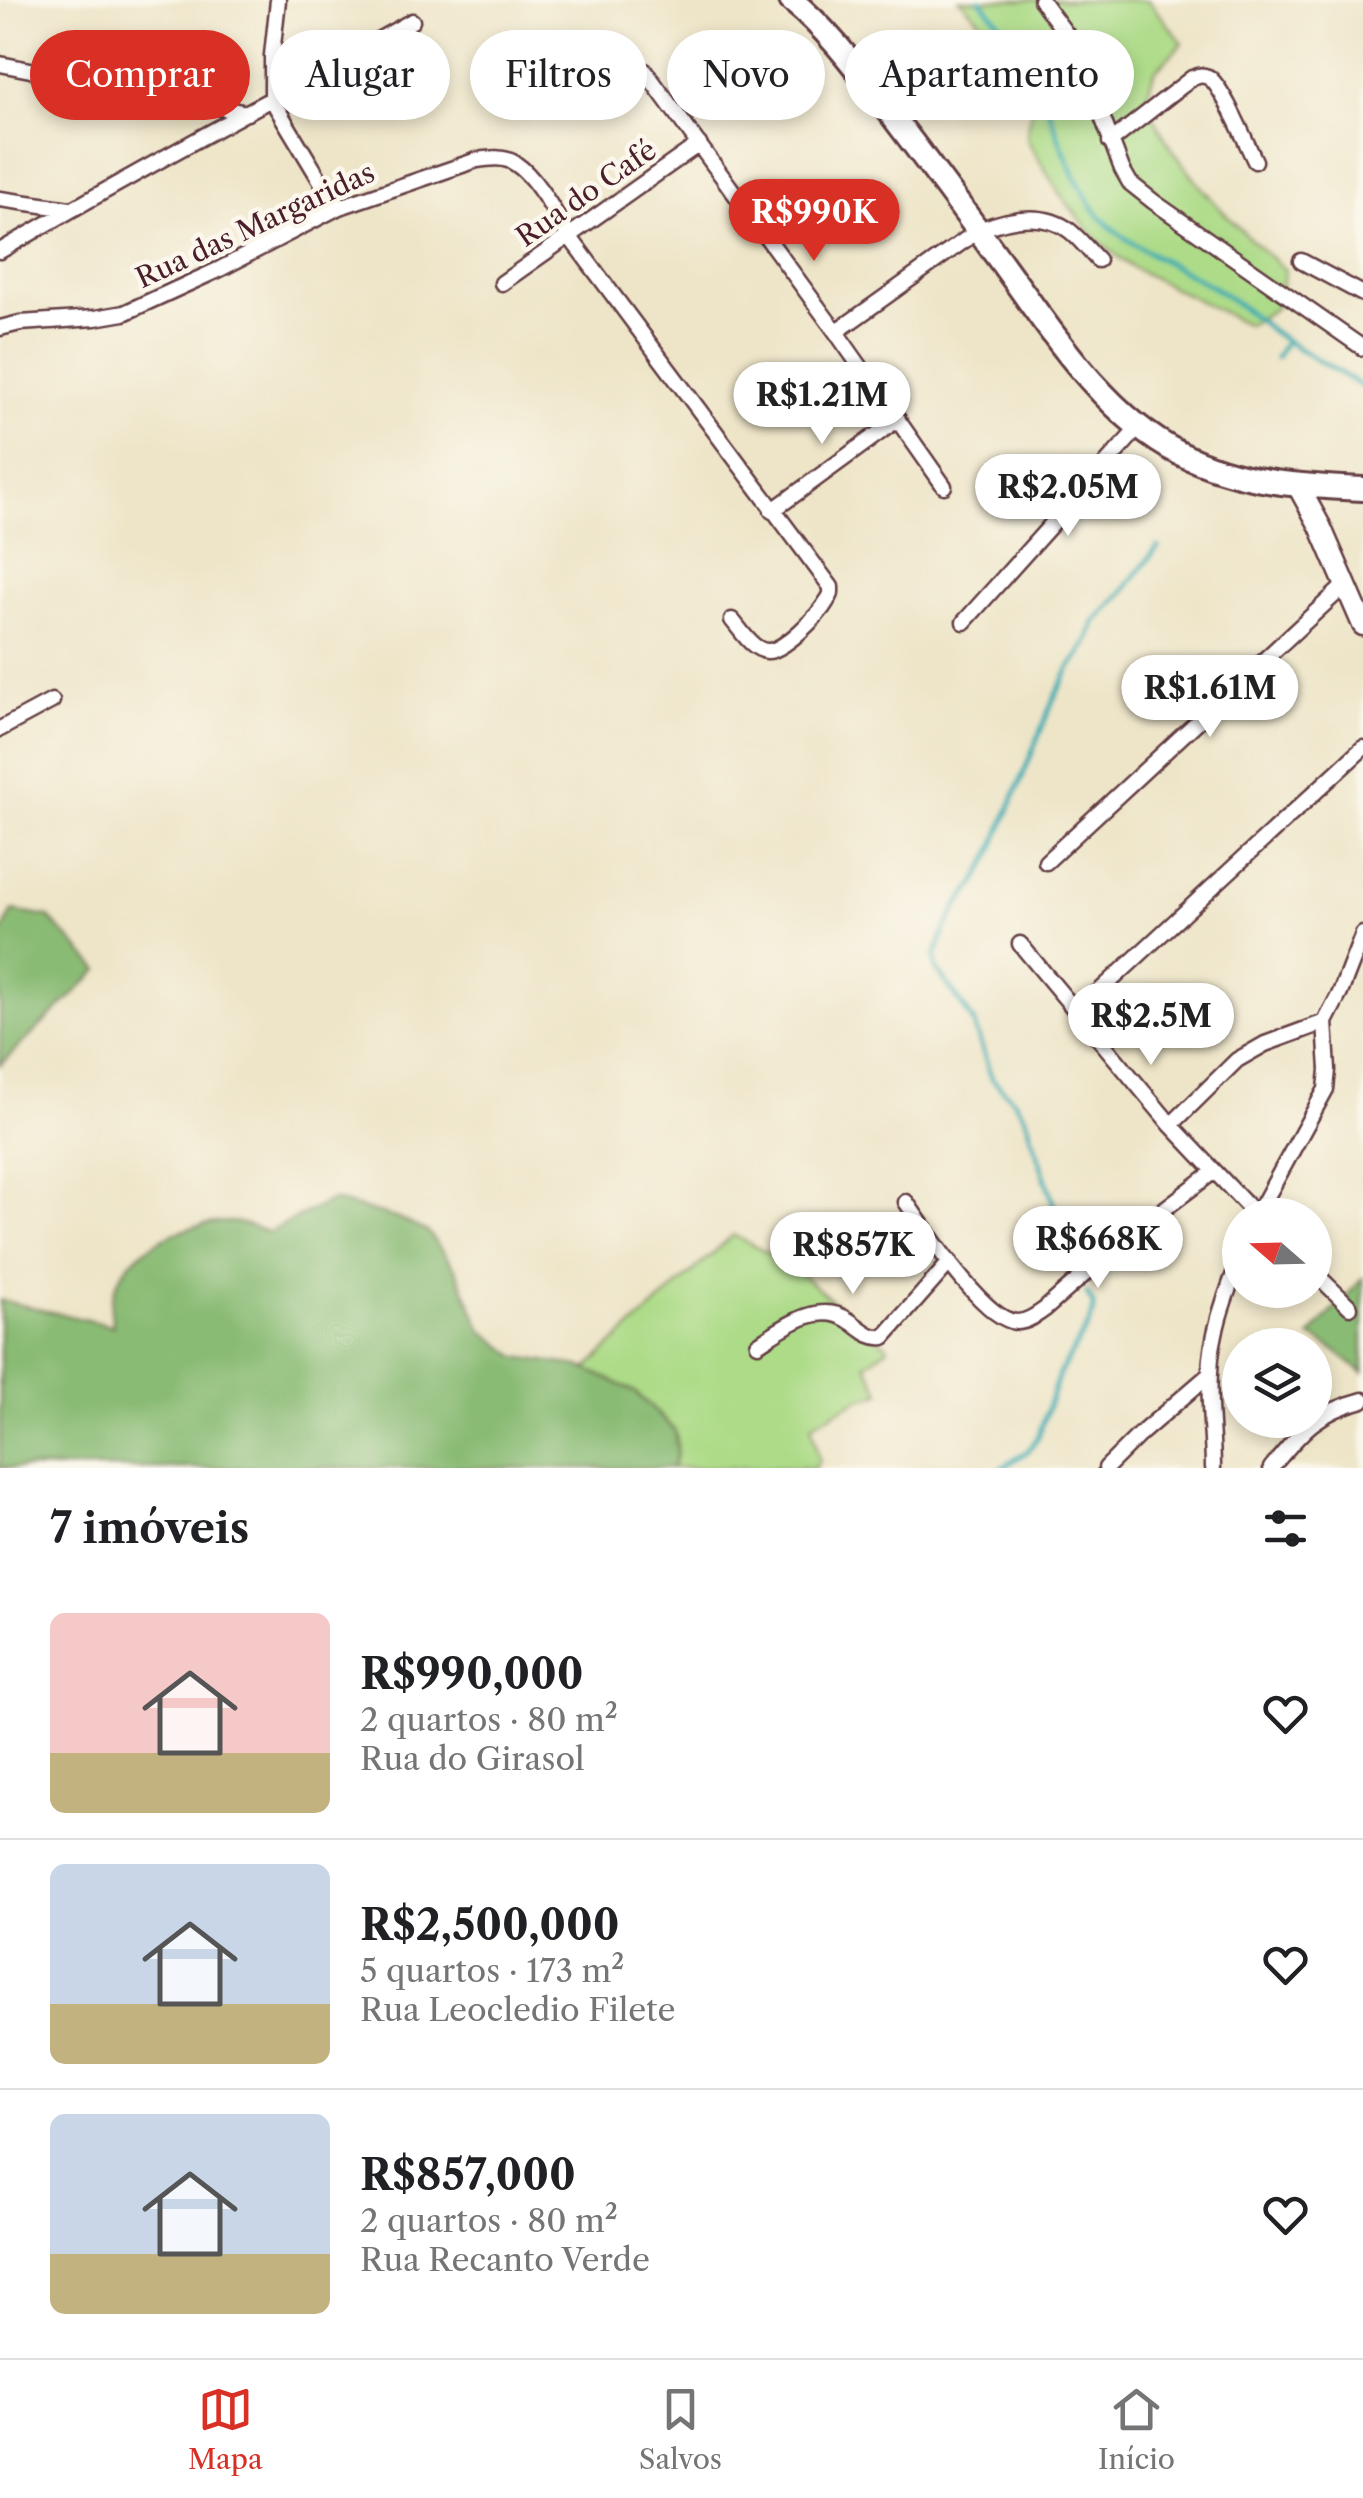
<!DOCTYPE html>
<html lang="pt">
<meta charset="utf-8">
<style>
body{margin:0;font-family:"Libre Caslon Text",serif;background:#f2f2f2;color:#202124;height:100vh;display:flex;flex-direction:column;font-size:38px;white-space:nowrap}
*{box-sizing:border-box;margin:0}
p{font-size:32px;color:#757577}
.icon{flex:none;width:55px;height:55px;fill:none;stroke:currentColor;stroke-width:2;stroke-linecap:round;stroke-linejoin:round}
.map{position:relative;height:1468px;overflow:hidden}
.sheet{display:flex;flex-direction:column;background:#fff;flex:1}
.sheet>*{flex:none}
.top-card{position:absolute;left:30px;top:30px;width:1305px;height:90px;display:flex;gap:20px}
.needle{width:65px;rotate:290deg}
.tools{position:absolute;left:1222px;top:1198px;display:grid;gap:20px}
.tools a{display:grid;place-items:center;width:110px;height:110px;border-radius:50%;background:#fff;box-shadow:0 5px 15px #0003;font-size:50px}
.price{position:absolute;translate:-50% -85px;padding:0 22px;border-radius:35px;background:#fff;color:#222;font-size:32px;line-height:65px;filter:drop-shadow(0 2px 5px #0008)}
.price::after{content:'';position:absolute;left:50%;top:60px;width:30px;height:22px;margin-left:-15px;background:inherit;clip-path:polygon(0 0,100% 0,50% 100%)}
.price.active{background:#d93025;color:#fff}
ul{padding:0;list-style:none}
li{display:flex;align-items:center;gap:30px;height:250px;padding:0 50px}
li+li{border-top:2px solid #e0e0e0}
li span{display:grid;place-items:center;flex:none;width:280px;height:200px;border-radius:15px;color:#555}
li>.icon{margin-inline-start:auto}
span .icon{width:120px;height:120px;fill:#fffc;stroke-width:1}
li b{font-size:42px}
h2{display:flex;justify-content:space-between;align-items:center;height:120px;padding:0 50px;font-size:42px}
.pill{padding:0 35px;border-radius:45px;background:#fff;box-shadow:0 5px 15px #0003;font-size:35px;line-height:90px}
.pill.active{background:#d93025;color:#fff}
.tab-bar{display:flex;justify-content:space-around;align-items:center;height:140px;border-top:2px solid #e0e0e0;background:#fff;font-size:28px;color:#757577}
.tab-bar a{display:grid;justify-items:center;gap:5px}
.tab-bar .active{color:#d93025}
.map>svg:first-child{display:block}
</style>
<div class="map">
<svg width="1363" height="1468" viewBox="0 0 1363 1468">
<rect width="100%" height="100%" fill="#fbf7ec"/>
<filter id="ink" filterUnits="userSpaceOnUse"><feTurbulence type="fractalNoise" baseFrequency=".01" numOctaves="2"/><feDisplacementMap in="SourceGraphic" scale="20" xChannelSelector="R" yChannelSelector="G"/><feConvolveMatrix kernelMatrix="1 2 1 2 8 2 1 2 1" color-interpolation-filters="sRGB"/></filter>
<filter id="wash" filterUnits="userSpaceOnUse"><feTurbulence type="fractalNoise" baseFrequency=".0048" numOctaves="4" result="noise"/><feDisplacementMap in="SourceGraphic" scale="40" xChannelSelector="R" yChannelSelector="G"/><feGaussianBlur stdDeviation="2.25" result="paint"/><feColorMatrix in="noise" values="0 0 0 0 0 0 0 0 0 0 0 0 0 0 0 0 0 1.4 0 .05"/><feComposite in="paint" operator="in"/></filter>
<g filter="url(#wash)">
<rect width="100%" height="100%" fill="#eee5c8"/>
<path fill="#addb88" stroke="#7c7d5a" stroke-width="2.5" d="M960,0h188l35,43 -28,28 -9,26c5,12 10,25 16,36 32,52 77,98 123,137l-8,37 -29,18 -117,-58 -36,-29 -36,-45 -32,-54 1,-16 6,-24 -12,-36z
M733,1235l59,31 78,68 16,10 2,4 -22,16 15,29 -21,6 -49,26 8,35 -4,8h-143c5,-13 9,-29 0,-41l-38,-36 -48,-22z"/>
<path fill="#8abb74" stroke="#6a6d50" stroke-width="2.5" d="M13,911l35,6 51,53 -99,95v-130z
M332,1200l67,19 29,13 28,38 26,60 35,27 62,9 55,25 41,40 2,22 -5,15h-672v-168l113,26c-1,-7 -3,-16 -2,-23 8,-53 72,-81 120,-81 12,0 26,7 38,10z
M1363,1278v95l-33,-26 -20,-11z"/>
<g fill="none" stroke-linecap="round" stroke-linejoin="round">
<path stroke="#3aacb2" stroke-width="5" d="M980,0c25,27 46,53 60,87 16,40 28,84 52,119 25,38 81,57 119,80 22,13 41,30 61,45 29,21 61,37 91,56
M1276,358l10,-18
M1070,1263l-14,-27 2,-11 -2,-13 -30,-94 -12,-18 -22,-21 -19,-58 -36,-52 -2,-12 9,-25 15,-28 15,-19 16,-28 63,-157 17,-32 17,-24 8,-22 27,-29 36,-46
M1002,1468l27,-18 9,-13 21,-63 29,-48 5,-12v-10l-6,-11"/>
</g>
</g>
<g filter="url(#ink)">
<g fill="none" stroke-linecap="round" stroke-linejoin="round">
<defs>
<path id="street" d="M278,0l-6,55v45l65,108
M1041,0l34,46 47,123 8,14 24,19 209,146
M0,64l247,49
M645,71l191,261 108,154
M1110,142l82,-64c7,-2 8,-4 16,-1 13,6 39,68 47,84
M0,199l70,10
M0,251c136,-80 275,-153 412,-230
M1301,261l62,33
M502,283l197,-139
M0,328l20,-5 75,-5 29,-5 96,-44 117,-61 140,-48c13,-2 28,-4 39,4 20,13 40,51 53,72l262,351c0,7 1,7 -4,14 -8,14 -44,51 -60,50 -15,-1 -26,-21 -35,-31
M836,332l143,-102c28,-11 65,-19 91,1 10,8 19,20 28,29
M772,511l126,-92
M964,622l175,-195
M0,729l52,-28
M1046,862l299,-277
M1020,944l151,181 85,90
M1076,1013l287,-265
M1171,1125l66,-65 28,-16 60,-22
M906,1202c19,27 78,119 111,120 10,0 20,-7 28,-13l76,-67 92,-70
M1257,1215l69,-126 2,-19 -3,-48 15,-29 23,-59
M1315,1273l35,34
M758,1344c25,-16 60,-44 90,-24 13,8 21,19 36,17l66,-75
M1106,1468l33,-33 71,-61
M1213,1468c0,-32 -5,-64 -3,-95 1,-41 16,-78 30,-115
M1271,1468c30,-36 45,-56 92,-68"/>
<path id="secondary" d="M1298,486l22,40 43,99"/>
<path id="primary" d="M791,0c39,31 69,74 100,114 44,58 88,117 131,177 40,57 93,130 157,162 59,30 119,33 184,36"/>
</defs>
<use href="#street" stroke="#633d43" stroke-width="19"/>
<use href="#secondary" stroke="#633d43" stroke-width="25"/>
<use href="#primary" stroke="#633d43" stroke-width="28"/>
<use href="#street" stroke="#fff" stroke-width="14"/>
<use href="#secondary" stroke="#fff" stroke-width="20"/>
<use href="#primary" stroke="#fff" stroke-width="22"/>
</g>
</g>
<g text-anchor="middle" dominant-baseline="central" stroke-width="9" stroke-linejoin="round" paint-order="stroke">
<g font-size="28" fill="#4a1f2b" stroke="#fbf7ec">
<text transform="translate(586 193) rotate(-35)">Rua do Café</text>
<text transform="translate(255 225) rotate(-25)">Rua das Margaridas</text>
</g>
</g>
</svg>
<div class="tools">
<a><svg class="needle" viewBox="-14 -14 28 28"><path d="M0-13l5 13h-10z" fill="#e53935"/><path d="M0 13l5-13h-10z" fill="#757577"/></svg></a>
<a><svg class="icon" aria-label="layers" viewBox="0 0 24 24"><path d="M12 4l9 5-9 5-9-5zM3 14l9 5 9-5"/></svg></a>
</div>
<b class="price active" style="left:814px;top:264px">R$990K</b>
<b class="price" style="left:822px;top:447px">R$1.21M</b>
<b class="price" style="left:1068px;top:539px">R$2.05M</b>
<b class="price" style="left:1210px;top:740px">R$1.61M</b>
<b class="price" style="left:1151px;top:1068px">R$2.5M</b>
<b class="price" style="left:1098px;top:1291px">R$668K</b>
<b class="price" style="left:853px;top:1297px">R$857K</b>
<div class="top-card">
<a class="pill active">Comprar</a>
<a class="pill">Alugar</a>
<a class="pill">Filtros</a>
<a class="pill">Novo</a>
<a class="pill">Apartamento</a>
</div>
</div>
<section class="sheet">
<h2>7 imóveis<svg class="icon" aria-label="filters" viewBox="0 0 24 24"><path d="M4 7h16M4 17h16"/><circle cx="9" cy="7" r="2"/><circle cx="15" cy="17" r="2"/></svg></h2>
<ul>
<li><span style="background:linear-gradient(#f6c9c9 70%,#c2b280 0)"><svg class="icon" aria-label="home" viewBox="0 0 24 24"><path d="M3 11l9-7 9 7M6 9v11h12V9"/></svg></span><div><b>R$990,000</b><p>2 quartos · 80 m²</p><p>Rua do Girasol</p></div><svg class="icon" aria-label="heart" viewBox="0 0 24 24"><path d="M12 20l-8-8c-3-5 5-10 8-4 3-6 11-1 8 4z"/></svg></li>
<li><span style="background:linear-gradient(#c9d6e8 70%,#c2b280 0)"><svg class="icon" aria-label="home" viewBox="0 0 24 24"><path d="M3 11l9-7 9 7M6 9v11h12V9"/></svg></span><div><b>R$2,500,000</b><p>5 quartos · 173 m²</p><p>Rua Leocledio Filete</p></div><svg class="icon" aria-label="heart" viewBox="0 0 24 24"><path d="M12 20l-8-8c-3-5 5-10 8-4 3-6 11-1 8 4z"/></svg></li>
<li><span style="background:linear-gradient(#c9d6e8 70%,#c2b280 0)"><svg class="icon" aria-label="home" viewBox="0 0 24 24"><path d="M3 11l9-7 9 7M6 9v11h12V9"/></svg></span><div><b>R$857,000</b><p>2 quartos · 80 m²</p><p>Rua Recanto Verde</p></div><svg class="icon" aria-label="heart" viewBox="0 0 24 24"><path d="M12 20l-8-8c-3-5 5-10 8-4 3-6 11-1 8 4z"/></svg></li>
</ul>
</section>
<nav class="tab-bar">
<a class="active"><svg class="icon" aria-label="map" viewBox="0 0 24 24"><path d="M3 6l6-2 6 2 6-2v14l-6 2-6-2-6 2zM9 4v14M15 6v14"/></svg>Mapa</a>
<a><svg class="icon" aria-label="saved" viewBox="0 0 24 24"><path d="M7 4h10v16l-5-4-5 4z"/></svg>Salvos</a>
<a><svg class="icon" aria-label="home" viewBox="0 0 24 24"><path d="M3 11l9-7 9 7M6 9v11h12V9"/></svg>Início</a>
</nav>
